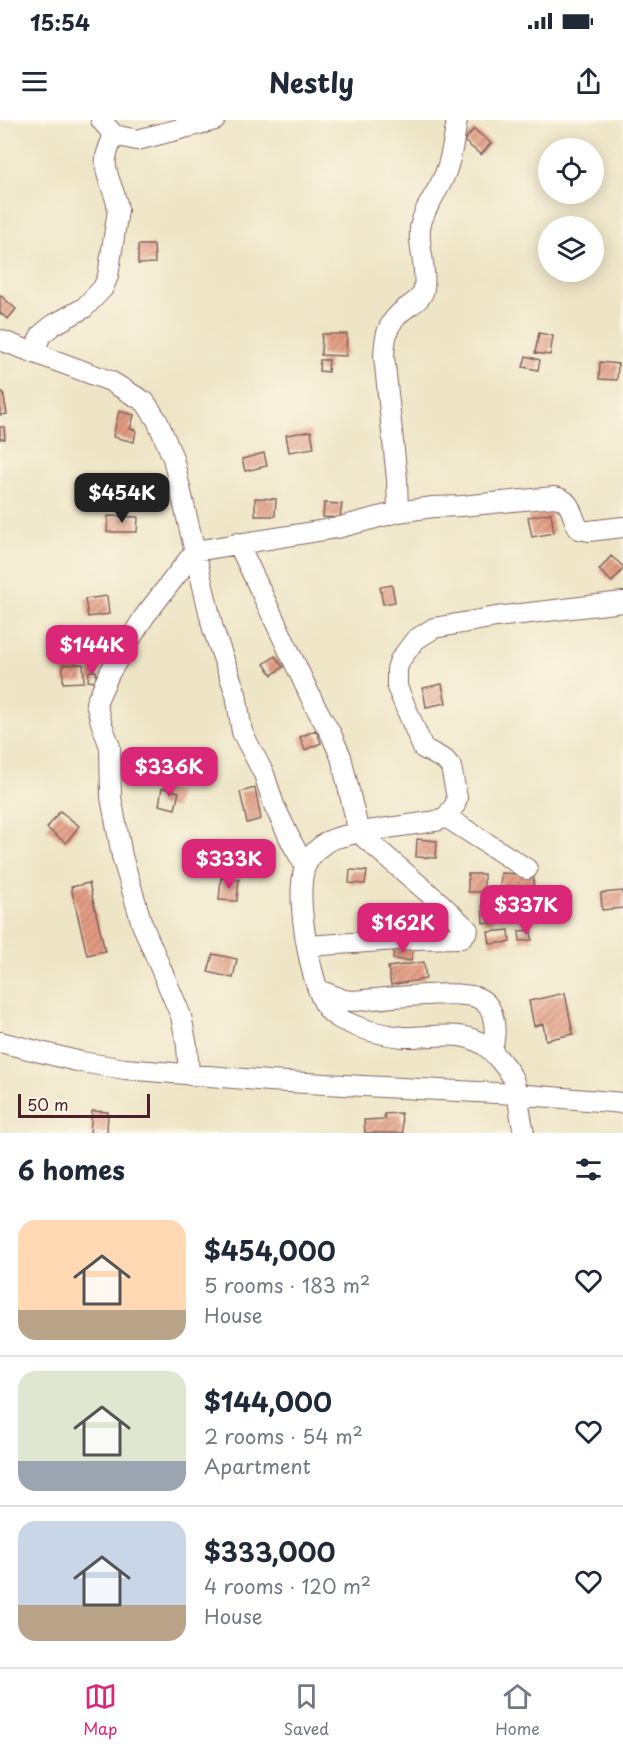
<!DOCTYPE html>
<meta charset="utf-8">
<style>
body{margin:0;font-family:"Playpen Sans",sans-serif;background:#f2f2f3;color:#1f2937;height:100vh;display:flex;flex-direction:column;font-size:22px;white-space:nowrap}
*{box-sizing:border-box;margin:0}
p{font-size:20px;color:#747a83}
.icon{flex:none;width:33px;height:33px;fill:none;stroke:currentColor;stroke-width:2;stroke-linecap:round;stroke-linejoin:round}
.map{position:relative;height:1013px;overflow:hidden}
.side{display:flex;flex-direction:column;background:#fff;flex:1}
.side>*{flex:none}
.controls{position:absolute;left:538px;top:18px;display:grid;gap:12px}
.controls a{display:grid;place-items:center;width:66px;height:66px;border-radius:50%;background:#fff;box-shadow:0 3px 15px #0003;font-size:30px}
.scale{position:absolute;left:18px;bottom:15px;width:132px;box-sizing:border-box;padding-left:6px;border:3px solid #4a1f2b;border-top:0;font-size:16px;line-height:21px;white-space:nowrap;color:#4a1f2b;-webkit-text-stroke:4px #fcf5e5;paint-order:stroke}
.price{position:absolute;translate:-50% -51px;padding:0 14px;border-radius:12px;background:#db2777;color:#fff;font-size:20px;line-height:39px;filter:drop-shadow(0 2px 3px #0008)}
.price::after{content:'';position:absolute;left:50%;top:36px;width:18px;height:14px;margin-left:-9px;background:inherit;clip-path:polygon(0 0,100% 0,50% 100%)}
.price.on{background:#222;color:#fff}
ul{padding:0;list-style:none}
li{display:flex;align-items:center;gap:18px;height:150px;padding:0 18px}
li+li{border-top:2px solid #e0e1e3}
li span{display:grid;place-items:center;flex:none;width:168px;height:120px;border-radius:18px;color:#555}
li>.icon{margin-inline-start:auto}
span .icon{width:72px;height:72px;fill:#fffc;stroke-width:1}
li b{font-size:26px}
h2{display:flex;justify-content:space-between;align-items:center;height:72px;padding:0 18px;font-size:26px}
.status{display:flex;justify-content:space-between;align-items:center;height:42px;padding:0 30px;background:#fff;direction:ltr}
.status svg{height:16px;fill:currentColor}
header{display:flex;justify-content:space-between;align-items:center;height:78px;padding:0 18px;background:#fff;font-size:27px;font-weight:700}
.menu{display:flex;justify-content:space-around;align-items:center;height:84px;border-top:2px solid #e0e1e3;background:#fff;font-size:16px;color:#747a83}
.menu a{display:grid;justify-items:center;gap:3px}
.menu .on{color:#db2777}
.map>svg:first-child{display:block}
</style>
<div class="status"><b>15:54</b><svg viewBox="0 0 49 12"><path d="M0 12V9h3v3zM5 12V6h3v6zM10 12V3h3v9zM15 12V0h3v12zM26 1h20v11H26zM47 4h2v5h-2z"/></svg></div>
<header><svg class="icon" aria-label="menu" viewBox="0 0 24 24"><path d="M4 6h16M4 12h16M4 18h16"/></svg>Nestly<svg class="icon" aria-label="share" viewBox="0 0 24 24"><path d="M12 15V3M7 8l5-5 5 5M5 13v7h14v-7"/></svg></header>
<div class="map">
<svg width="623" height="1013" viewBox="0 0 623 1013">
<defs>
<pattern id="building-hatch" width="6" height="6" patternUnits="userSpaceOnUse" patternTransform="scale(1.5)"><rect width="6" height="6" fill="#e39b81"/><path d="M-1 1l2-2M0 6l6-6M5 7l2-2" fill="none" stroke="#ba7e6a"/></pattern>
</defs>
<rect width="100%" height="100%" fill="#fcf5e5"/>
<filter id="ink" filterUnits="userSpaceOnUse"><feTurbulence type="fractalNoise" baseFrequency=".0167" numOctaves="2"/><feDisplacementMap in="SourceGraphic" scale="12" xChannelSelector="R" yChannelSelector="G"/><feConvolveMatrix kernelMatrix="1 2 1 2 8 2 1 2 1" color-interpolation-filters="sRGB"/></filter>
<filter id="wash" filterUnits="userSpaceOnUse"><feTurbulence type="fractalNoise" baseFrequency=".008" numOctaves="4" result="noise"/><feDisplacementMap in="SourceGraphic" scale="24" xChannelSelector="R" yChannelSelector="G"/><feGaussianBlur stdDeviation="1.35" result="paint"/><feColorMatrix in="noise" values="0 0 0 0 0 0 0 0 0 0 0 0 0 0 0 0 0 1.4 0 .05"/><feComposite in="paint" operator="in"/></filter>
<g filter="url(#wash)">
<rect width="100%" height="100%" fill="#eee5c6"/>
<g id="blocks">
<path fill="url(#building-hatch)" d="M474,9l17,14 -10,12 -17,-14z
M138,125h16l1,18 -17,1z
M0,175l16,14 -8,10 -8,-6z
M539,213l14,3 -3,19 -15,-2z
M322,214h25l-1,22 -25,-1z
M526,236l14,4 -2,10 -15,-3z
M320,240h9l-1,12 -9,-1z
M600,242l18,2 -1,16 -18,-1z
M3,272l4,22 -7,1v-22z
M119,291l15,4 -4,14 6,1 -2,12 -21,-5z
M0,307h4l1,12h-5z
M311,311l3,17 -25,4 -3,-17z
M264,333l3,13 -22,5 -3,-12z
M255,378l21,1 -1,17h-20z
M324,383l18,1 -2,14 -17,-1z
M551,393l3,20 -22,4 -4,-20z
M108,396l30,1 -1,15h-30z
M611,436l12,10v3l-11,13 -13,-12z
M392,465l3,17 -12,2 -3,-17z
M107,476l2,18 -21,3 -3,-18z
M275,536l8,11 -11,8 -8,-11z
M83,544l1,18 -21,1v-18z
M89,551h7v11l-8,-1z
M442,564l4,19 -20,4 -3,-19z
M316,610l5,13 -16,7 -5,-13z
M162,668l17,4 -4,17 -16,-4z
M255,668l6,31 -14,4 -7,-31z
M60,691l19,15 -13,17 -19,-15z
M417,719l20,2 -1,17 -20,-1z
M350,750l17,1 -2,13 -16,-1z
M501,753l33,2 -2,34 -33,-2z
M468,754h16v18h-16z
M221,758l18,1 -2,22 -18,-1z
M89,763l16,68 -18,4 -16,-68z
M623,771v17l-21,2 -1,-17z
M492,778l2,25h-11l-1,-24z
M509,810l1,12 -20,2 -2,-12z
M531,810l1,10 -12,1 -1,-10z
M394,827l19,2 -2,12 -18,-2z
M213,834l24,5 -4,19 -25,-6z
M424,842l2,17 -35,6 -3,-18z
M565,873l8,41 -27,6 -3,-16 -9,2 -5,-25z
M92,991l16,1 -1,21h-17z
M401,993l2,20h-38l-1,-13 21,-1 -1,-5z"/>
</g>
</g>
<g filter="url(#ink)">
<use href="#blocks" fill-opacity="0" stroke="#836461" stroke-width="1.5"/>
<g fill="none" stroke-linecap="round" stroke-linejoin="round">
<defs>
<path id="minor" d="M101,0l13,15 23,5 78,-20
M0,220l110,41 35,21 12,18 16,38 40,171 23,65 6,38 22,42 10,31 18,38 13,23
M33,231l9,-17 11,-9 31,-17 19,-20 5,-12 10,-66c-1,-17 -15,-35 -12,-52 1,-8 5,-15 8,-23
M398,392l-1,-33 -13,-123c1,-17 2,-30 15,-42 8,-9 23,-12 25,-26 3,-19 -6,-40 -4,-60 3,-20 18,-35 25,-54 7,-17 9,-36 12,-54
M238,423l77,163 16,28 10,23 18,76 81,70 28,27 -7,8 -48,1 -106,7
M446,697l81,52
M319,870l25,10 9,1c25,-2 106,-12 125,-3 19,8 19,37 13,53
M0,922l81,20 44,7 144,12 246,13 108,9
M189,955l-2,-29 -6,-30 -39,-92 -20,-68 -11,-59 -1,-50 -9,-25 -5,-19 14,-31 34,-55 51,-66 142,-23 61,-16 35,-5 28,-1 93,-9c19,2 17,20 25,32l10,2 34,-4
M524,1013c-4,-17 -5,-37 -11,-54 -4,-9 -21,-29 -29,-34 -23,-16 -54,-7 -81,-8 -20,-2 -43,-8 -61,-17 -8,-4 -16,-11 -19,-19 -14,-28 -28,-105 -18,-134 4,-10 12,-18 20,-24 15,-11 89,-18 111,-22l10,-4 9,-12 2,-7 -6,-31 -6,-7 -22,-12 -26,-61v-18l3,-9 15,-20 19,-12 62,-11 127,-15"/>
</defs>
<use href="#minor" stroke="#836461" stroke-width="22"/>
<use href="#minor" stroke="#fff" stroke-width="20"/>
</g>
</g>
</svg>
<div class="controls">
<a><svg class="icon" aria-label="locate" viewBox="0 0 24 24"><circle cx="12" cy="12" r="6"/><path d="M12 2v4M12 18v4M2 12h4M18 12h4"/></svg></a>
<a><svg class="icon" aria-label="layers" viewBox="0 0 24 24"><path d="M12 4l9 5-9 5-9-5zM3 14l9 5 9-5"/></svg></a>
</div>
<div class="scale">50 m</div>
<b class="price on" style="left:122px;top:404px">$454K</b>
<b class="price" style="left:92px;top:556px">$144K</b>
<b class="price" style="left:169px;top:678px">$336K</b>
<b class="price" style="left:229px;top:770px">$333K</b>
<b class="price" style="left:526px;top:816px">$337K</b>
<b class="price" style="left:403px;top:834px">$162K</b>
</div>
<section class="side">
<h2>6 homes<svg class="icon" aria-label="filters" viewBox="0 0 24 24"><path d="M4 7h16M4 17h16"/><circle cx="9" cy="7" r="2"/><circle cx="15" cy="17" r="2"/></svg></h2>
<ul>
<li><span style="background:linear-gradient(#ffd9b3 75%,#b9a48a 0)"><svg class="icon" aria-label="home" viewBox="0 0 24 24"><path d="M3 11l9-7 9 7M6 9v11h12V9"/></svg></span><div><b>$454,000</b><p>5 rooms · 183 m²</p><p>House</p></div><svg class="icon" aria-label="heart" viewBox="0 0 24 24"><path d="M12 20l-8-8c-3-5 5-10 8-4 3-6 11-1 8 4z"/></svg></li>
<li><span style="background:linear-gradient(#dfe7d0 75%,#9aa5b1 0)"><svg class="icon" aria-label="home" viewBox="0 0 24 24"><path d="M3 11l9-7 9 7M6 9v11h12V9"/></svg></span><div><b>$144,000</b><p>2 rooms · 54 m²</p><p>Apartment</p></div><svg class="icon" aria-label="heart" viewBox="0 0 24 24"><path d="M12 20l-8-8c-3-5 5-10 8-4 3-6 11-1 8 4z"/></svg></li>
<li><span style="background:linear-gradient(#c9d6e8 70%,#b9a48a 0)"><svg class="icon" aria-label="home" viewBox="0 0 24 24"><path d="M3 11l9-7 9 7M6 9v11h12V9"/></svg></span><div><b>$333,000</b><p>4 rooms · 120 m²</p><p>House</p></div><svg class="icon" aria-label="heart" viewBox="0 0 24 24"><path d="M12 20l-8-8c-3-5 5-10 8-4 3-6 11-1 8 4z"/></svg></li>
</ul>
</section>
<nav class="menu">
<a class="on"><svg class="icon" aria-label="map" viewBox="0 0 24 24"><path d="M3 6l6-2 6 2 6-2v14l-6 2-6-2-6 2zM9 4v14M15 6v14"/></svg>Map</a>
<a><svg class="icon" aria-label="saved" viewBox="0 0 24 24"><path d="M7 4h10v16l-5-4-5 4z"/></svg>Saved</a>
<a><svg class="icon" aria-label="home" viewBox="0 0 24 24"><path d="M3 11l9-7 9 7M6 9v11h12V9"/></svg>Home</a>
</nav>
